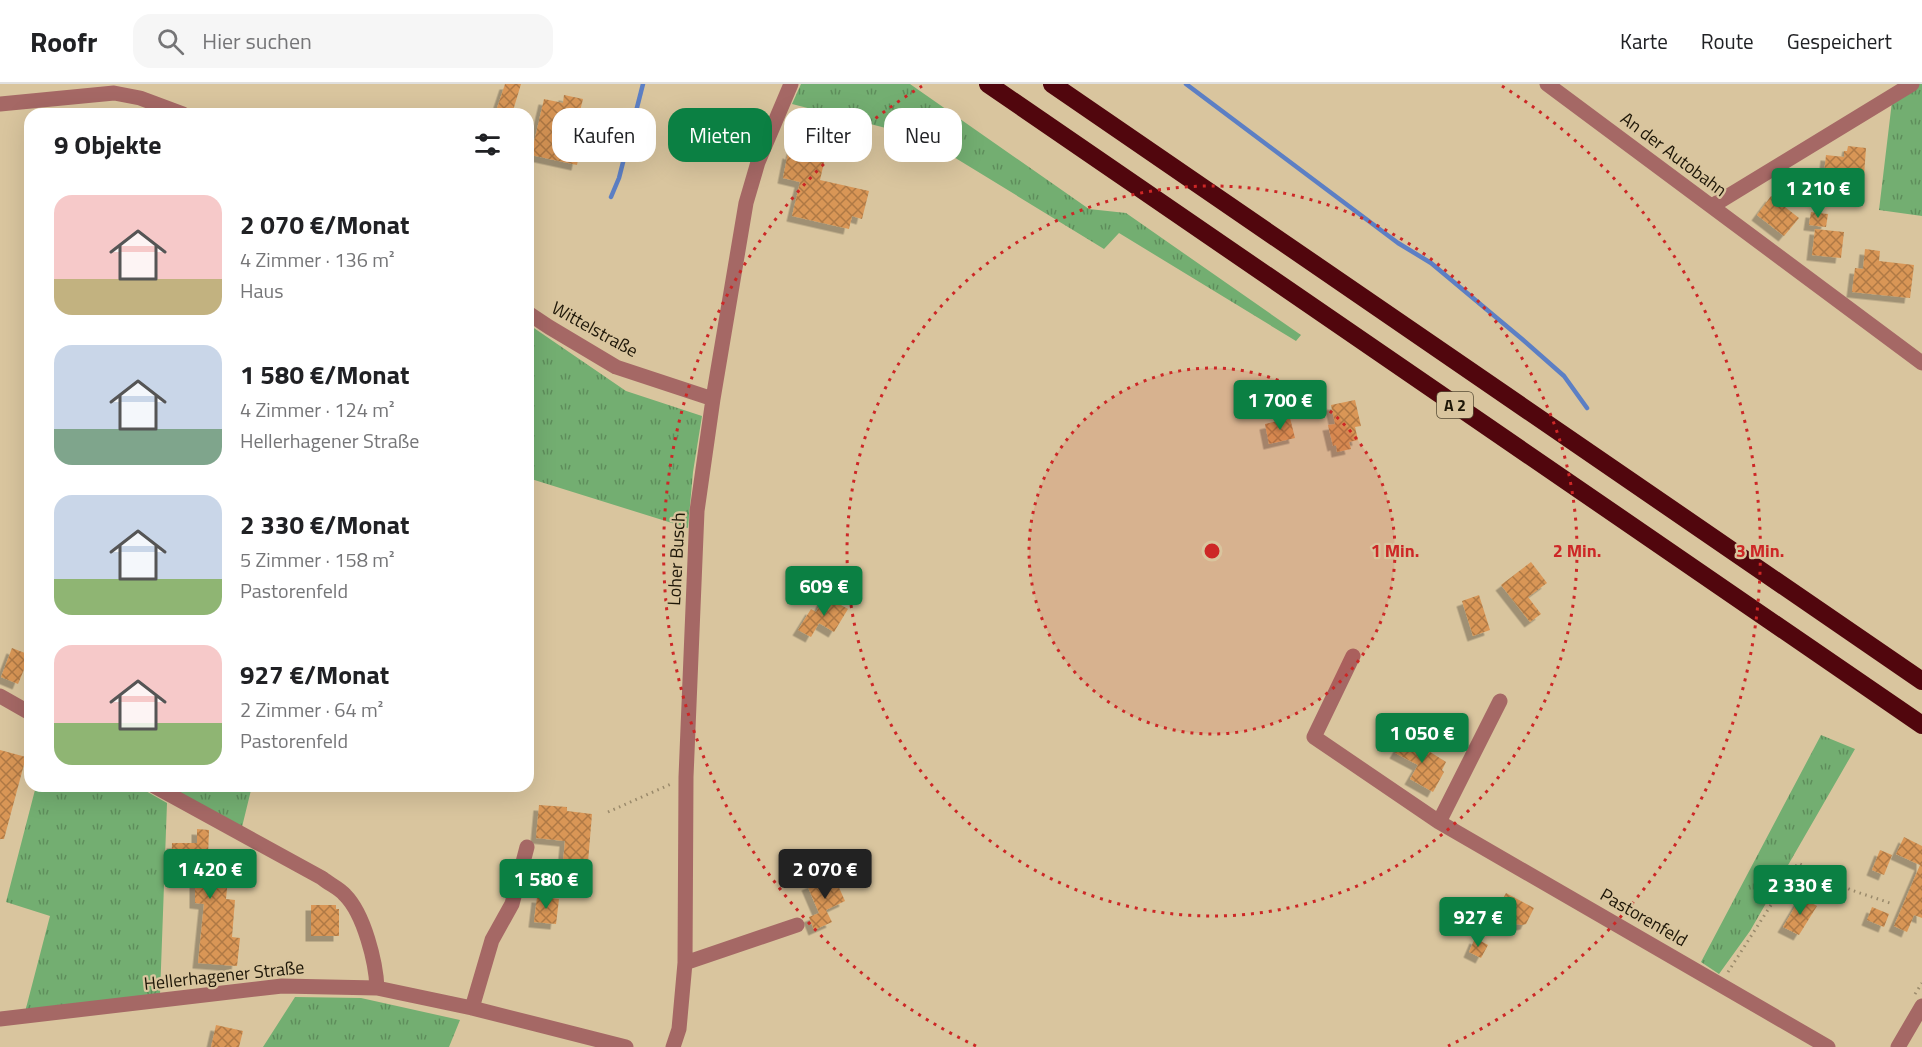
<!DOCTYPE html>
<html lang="de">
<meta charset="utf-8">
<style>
body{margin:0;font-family:"Titillium Web",sans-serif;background:#f6f6f6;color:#202124;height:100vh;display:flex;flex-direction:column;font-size:22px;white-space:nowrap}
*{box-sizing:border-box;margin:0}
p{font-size:20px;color:#757577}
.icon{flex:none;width:33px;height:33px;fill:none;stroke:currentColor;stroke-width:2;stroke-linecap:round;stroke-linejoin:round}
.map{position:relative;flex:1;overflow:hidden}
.drawer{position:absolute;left:24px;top:24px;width:510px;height:684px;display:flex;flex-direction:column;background:#fff;border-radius:18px;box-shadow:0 6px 24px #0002}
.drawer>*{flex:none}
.guide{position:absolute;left:552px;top:24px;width:570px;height:54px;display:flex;gap:12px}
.price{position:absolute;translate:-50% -51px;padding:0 14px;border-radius:6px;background:#0b8043;color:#fff;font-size:20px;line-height:39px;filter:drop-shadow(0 2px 3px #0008)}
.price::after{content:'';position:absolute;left:50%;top:36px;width:18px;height:14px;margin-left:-9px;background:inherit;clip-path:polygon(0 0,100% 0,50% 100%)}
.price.active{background:#222;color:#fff}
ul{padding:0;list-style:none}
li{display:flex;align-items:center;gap:18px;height:150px;padding:0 30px}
li span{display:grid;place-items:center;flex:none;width:168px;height:120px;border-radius:18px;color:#555}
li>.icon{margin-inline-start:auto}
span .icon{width:72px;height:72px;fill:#fffc;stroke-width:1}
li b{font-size:26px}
h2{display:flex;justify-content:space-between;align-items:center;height:72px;padding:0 30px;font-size:26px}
.chip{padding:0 21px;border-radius:18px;background:#fff;box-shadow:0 6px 24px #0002;font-size:21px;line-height:54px}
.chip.active{background:#0b8043;color:#fff}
header{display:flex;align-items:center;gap:36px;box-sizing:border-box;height:84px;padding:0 30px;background:#fff;border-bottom:2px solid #e0e0e0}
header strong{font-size:28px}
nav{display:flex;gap:33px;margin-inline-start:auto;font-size:21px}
.search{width:420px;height:54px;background:#f6f6f6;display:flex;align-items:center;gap:15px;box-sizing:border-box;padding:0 21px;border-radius:18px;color:#757577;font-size:22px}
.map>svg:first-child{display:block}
</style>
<header>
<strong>Roofr</strong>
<div class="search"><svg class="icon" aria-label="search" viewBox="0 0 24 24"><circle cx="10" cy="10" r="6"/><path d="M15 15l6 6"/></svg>Hier suchen</div>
<nav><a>Karte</a><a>Route</a><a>Gespeichert</a></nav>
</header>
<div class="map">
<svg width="1922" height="963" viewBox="0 0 1922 963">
<defs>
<pattern id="grass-tufts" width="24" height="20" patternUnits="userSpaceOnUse" patternTransform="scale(1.5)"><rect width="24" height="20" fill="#73ae71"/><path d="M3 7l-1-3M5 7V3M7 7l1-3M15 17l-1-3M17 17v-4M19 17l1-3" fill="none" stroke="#5e8d5b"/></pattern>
<pattern id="building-cross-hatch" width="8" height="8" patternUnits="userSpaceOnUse" patternTransform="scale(1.5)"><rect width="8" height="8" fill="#d99656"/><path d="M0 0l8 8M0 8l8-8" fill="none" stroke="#af7945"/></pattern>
<filter id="shadow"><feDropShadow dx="-5.5" dy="5.5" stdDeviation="0" flood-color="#0004"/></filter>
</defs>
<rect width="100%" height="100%" fill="#d9c59e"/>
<path fill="url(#grass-tufts)" d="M801,0h109l179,125 37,4 175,122 -5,6 -177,-108 -15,16 -183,-112 -129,-33z
M1907,0h15v132l-43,-6 14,-117z
M528,240l98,67 76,25 -9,56 -5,56 -160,-50z
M1821,651l34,14 -105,182 -31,43 -18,-12z
M36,702h101l30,17 -7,192 -135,17 25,-96 -44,-14z
M167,702h85l-10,41z
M295,913l66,1 99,22 -11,27h-186z"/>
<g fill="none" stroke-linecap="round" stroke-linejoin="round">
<path stroke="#5c7fc4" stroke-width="4.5" d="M1186,0l212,159 33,20 91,76 42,37 23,32
M611,113l8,-19 24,-94"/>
</g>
<path fill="url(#building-cross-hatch)" filter="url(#shadow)" d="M505,0h16l-9,30h-17z
M564,11l19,4 -6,24 8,2 -8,40 -46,-10 13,-56 19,4z
M799,36l33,8 -12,52 49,11 -7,28 -10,-3 -3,13 -57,-13 8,-34 -17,-4 5,-25 3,1z
M1848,62l18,2 -2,28 -40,-2 2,-19 18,2v-6h3z
M1771,112l28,22 -15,18 -27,-21z
M1811,128l17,2 -2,13 -17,-2z
M1815,145l29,3 -3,26 -29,-3z
M1865,165l15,2 -1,10 35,4 -4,33 -58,-6 3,-24 8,1z
M1355,316l6,26 -6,1 3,13 -9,2 2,7 -14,3 -1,-7 -3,1 -5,-21 7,-1 -4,-19z
M1290,334l5,20 -26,6 -4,-20z
M1531,478l16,21 -19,14 13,17 -11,8 -29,-37z
M1479,511l11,35 -17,6 -11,-35z
M825,512l23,13 -14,23 -15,-9 -8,14 -13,-7 13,-21 5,3z
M12,564l18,7 -12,29 -17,-7z
M1405,652l41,26 -4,8 2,2 -11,20 -23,-13 8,-14 -23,-12z
M0,666l26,7 -22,82h-4z
M539,721l28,2v4l25,3 -6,72 -25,-2 4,-43 -29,-3z
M197,745l12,1 -1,25 22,3 -4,41 9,1 -3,37 8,1 -3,28 -39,-3 6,-59 -9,-1v-33l-24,-1 1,-26h25z
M1904,753l18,9v72l-8,-3 -7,17 -13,-6 26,-61 -24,-11z
M1880,766l12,5 -8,20 -12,-5z
M833,790l12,27 -19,9 6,12 -18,8 -5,-13 10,-4 -12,-28z
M1506,809l28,15 -8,16 -4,1 -18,-3 2,-3 -11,-5z
M537,813l22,2 -3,25 -22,-2z
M1801,813l16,9 -18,29 -16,-8z
M311,821h25v4h3v27h-28z
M1872,823l17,7 -5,13 -17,-7z
M1475,854l13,7 -7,13 -12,-6z
M216,941l27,6 -4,16h-28z"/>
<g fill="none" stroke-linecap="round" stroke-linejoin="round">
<path stroke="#9a8a6b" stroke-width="3" stroke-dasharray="1.5 4.5" stroke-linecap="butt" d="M608,728l63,-28
M1728,888l70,-109 53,27 39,13
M1915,910l7,-11"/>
<path stroke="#a56865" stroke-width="15" d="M1547,0l375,279
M0,20l114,-11 26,5 43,16
M1712,122l200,-122
M528,229l21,14 67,40 97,32
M1353,572l-39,81 125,85 389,225
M0,612l30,17
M154,702l168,92c7,6 17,10 23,17 19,19 31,67 32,93
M1439,738l61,-121
M685,879l112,-38
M472,924l20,-68 20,-36 15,-57
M0,935l282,-33 95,2 95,20 154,39
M673,963l6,-18 6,-66 1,-186 11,-266 16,-112 33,-196 12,-41 33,-78
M1898,963l24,-41"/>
<path stroke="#51060d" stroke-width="18" d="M988,0l934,641
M1052,0l870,597"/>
</g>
<circle cx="1212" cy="467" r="183" fill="#cd2726" fill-opacity=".12"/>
<g fill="none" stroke="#cd2726" stroke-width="3" stroke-dasharray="3 6">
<circle cx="1212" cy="467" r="183"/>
<circle cx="1212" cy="467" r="365"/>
<path d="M976 962A548 548 0 0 1 922 2M1502 2A548 548 0 0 1 1448 962"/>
</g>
<g text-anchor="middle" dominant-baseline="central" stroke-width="4.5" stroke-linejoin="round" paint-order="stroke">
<rect fill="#d9c59e" stroke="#564b35" stroke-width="1.5" x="1437" y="308" width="36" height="26" rx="4.5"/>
<g font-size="16" font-weight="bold" fill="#1e1708">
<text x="1455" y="321">A 2</text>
</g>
<g font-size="18" fill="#1e1708" stroke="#d9c59e">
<text transform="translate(1674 70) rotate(37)">An der Autobahn</text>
<text transform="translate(595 245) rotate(29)">Wittelstraße</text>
<text transform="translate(676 475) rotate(-87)">Loher Busch</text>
<text transform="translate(1644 833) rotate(30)">Pastorenfeld</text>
<text transform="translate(224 891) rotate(-6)">Hellerhagener Straße</text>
</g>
</g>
<circle cx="1212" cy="467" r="9" fill="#cd2726" stroke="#d9c59e" stroke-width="3"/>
<g font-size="18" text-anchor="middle" font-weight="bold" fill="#cd2726" stroke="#d9c59e" stroke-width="4.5" stroke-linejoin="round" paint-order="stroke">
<text x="1395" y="473">1 Min.</text>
<text x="1577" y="473">2 Min.</text>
<text x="1760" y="473">3 Min.</text>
</g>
</svg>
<b class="price" style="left:1818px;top:135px">1 210 €</b>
<b class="price" style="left:1280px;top:347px">1 700 €</b>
<b class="price" style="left:824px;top:533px">609 €</b>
<b class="price" style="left:1422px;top:680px">1 050 €</b>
<b class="price" style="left:210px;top:816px">1 420 €</b>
<b class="price active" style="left:825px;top:816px">2 070 €</b>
<b class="price" style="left:546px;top:826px">1 580 €</b>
<b class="price" style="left:1800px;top:832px">2 330 €</b>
<b class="price" style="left:1478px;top:864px">927 €</b>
<div class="guide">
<a class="chip">Kaufen</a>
<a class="chip active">Mieten</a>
<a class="chip">Filter</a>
<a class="chip">Neu</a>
</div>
<section class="drawer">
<h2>9 Objekte<svg class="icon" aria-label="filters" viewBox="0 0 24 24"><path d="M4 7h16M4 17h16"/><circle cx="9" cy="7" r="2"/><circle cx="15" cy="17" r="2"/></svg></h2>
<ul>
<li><span style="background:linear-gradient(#f6c9c9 70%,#c2b280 0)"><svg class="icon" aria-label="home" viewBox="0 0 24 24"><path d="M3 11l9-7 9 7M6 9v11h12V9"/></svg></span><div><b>2 070 €/Monat</b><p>4 Zimmer · 136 m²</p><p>Haus</p></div></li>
<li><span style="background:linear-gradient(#c9d6e8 70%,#7fa58c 0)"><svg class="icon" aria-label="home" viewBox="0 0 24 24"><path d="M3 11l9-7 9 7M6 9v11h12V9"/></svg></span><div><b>1 580 €/Monat</b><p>4 Zimmer · 124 m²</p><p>Hellerhagener Straße</p></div></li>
<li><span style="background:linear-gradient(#c9d6e8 70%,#8fb573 0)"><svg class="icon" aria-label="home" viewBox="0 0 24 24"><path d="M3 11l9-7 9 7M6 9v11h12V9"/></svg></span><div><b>2 330 €/Monat</b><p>5 Zimmer · 158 m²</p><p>Pastorenfeld</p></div></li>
<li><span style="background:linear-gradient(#f6c9c9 65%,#8fb573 0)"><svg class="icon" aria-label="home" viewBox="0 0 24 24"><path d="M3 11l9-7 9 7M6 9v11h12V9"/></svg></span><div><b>927 €/Monat</b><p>2 Zimmer · 64 m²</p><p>Pastorenfeld</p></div></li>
</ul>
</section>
</div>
